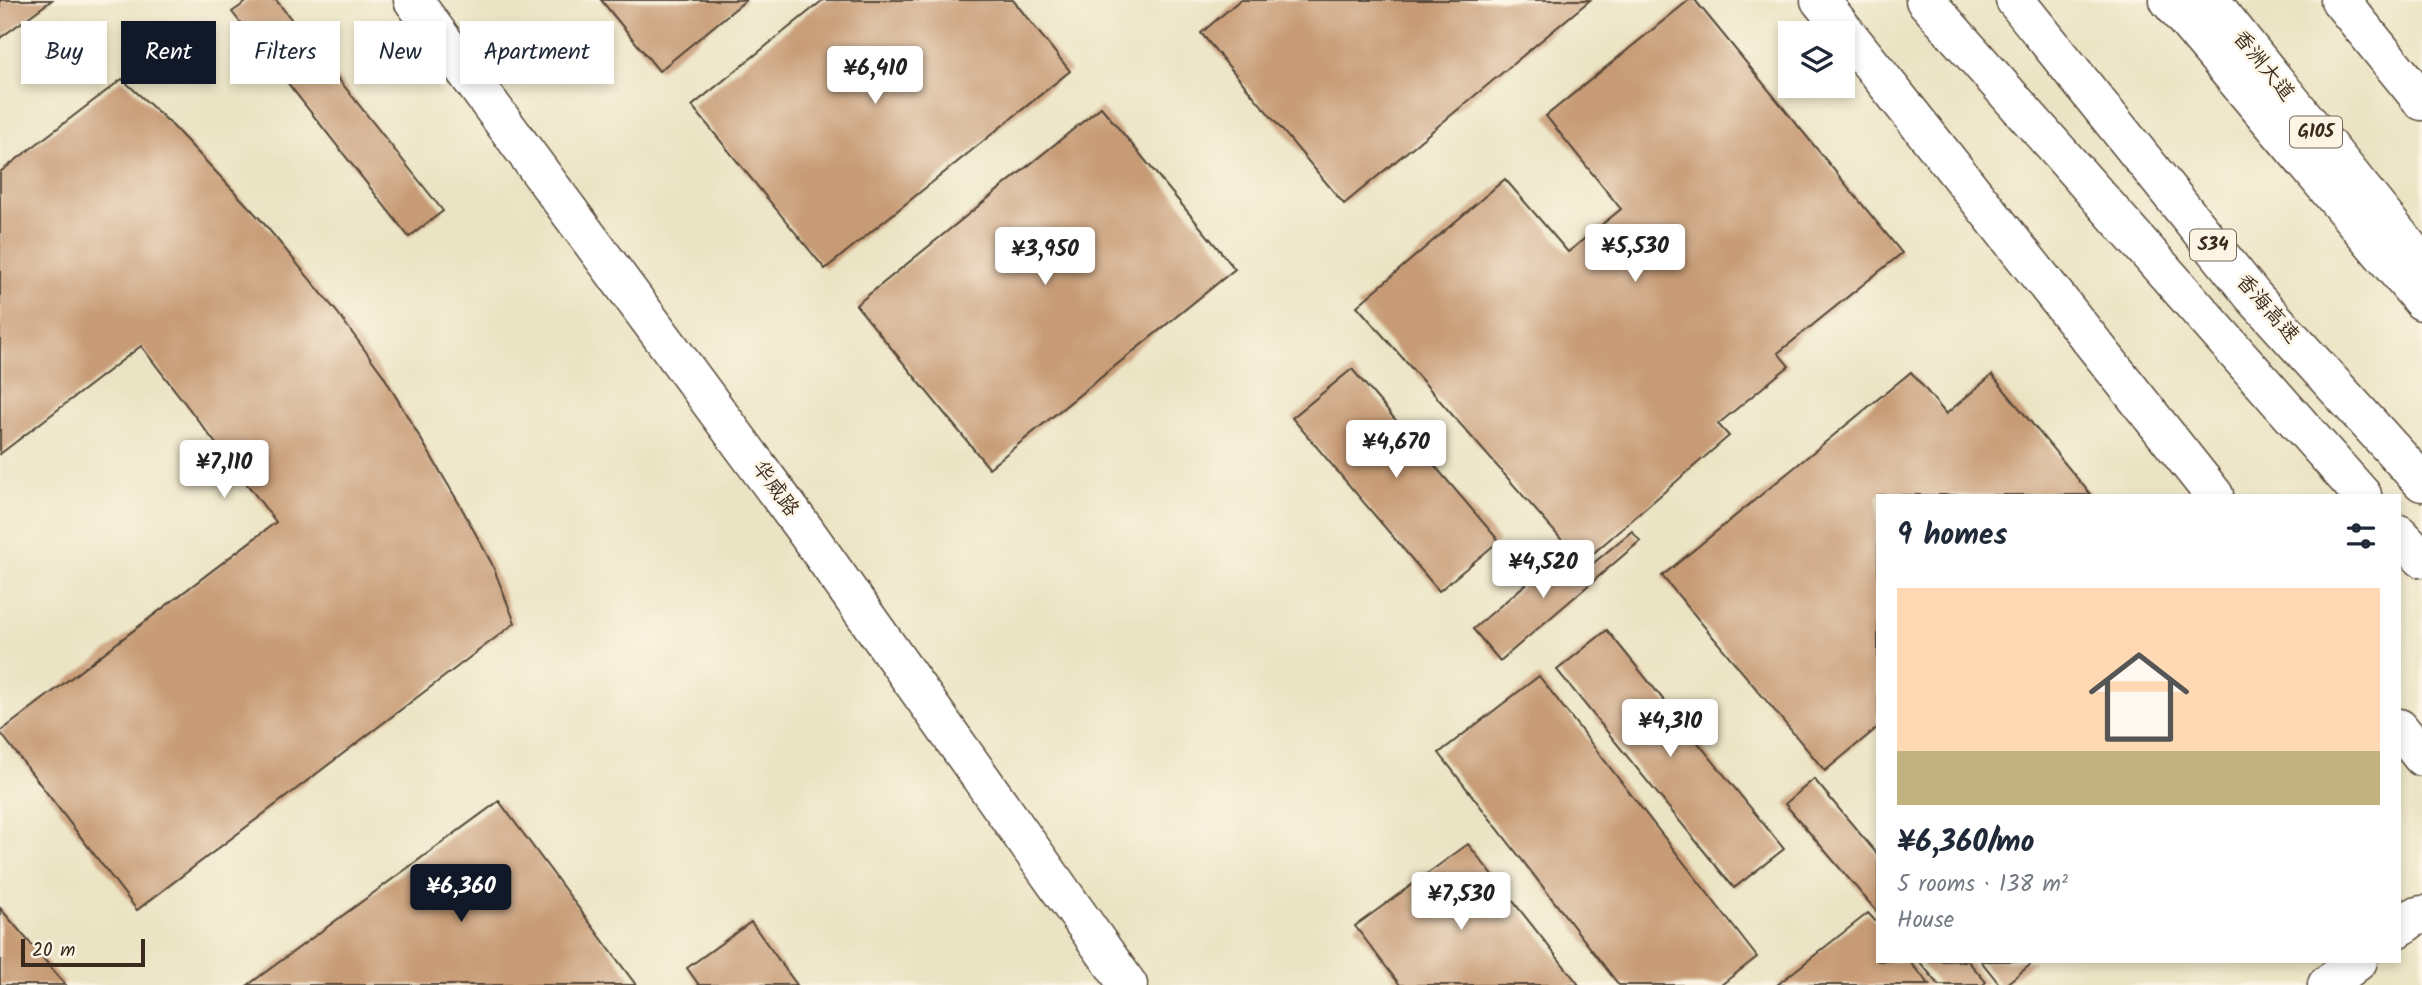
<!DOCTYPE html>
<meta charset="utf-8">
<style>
body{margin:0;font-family:Kalam,"LXGW WenKai TC",sans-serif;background:#f2f2f3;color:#1f2937;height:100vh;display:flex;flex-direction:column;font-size:26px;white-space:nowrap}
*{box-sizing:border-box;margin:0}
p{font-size:23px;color:#747a83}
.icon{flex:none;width:38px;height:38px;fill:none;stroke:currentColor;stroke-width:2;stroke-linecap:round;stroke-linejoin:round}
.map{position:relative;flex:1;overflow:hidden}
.panel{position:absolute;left:1876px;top:494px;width:525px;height:469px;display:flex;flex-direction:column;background:#fff;border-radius:0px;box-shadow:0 4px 10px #0003}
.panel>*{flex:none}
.banner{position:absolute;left:21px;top:21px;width:665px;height:63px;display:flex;gap:14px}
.fabs{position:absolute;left:1778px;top:21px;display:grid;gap:14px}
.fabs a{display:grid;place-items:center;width:77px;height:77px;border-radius:0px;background:#fff;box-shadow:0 4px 10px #0003;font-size:35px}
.scale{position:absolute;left:21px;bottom:18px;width:124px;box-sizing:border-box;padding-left:7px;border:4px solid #3b2a1e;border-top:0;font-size:19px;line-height:24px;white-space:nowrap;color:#3b2a1e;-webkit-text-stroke:5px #fcf5e5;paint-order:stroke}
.price{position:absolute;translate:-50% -60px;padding:0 16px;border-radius:7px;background:#fff;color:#222;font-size:23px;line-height:46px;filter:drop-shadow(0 2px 4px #0008)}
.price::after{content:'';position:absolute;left:50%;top:42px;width:21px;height:16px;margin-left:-10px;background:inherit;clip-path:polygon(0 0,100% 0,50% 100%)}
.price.active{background:#111827;color:#fff}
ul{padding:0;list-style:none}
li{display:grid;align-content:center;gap:14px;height:371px;padding:0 21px}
li span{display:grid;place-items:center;height:217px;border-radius:0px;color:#555}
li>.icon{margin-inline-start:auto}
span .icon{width:126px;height:126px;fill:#fffc;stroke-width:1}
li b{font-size:30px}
h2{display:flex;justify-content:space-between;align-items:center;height:84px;padding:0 21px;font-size:30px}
.tag{padding:0 24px;border-radius:0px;background:#fff;box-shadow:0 4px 10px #0003;font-size:24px;line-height:63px}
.tag.active{background:#111827;color:#fff}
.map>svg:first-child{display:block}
</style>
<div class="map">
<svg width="2422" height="985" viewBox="0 0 2422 985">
<rect width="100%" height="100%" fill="#fcf5e5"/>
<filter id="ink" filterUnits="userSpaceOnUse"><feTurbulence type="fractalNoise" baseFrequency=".0143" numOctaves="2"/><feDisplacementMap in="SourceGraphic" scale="14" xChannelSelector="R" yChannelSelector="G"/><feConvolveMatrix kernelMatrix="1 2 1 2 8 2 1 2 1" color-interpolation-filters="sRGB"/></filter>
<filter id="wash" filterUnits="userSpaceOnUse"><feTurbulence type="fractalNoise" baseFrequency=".00686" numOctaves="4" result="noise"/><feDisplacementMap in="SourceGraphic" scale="28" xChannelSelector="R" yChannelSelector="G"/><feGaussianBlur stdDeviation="1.57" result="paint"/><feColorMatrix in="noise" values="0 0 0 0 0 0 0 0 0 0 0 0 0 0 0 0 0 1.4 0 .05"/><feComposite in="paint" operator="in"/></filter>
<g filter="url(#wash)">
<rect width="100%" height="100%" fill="#ebe4c4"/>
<g id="blocks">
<path fill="#c79b76" d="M0,0h52l-52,38z
M249,0h27l167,211 -34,26 -177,-225z
M601,0h145l-87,71z
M823,0h190l57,71 -245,198 -133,-163z
M1240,0h350l-246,204 -143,-171z
M1689,0h6l207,253 -124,100 11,13 -71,58 11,12 -147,127 -225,-257 148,-127 63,73 53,-43 -75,-93z
M122,79l48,44 91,97 76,92 46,63 77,130 32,59 23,59 -378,287 -137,-178 276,-210 -135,-176 -141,108v-282z
M1101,107l134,162 -246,199 -133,-163z
M1352,369l147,172 -60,50 -147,-173z
M1911,372l35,42 46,-39 99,120h-213v232l-53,44 -163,-195z
M1632,531l8,10 -140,120 -27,-32 87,-74 18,21z
M1607,630l177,219 -50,39 -177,-218z
M1539,676l218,281 -36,28h-102l-180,-232z
M1814,779l64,76v58l-93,-109z
M499,801l137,184h-388z
M1468,844l111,141h-179l-45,-59z
M0,908l66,77h-66z
M1868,913l10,11v37h31l21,24h-153z
M751,922l46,63h-98l-12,-17z
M1919,961h49l18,21 -3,3h-44z
M1981,961h54l-30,24h-5z"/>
</g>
</g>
<g filter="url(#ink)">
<use href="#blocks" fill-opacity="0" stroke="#554637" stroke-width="2"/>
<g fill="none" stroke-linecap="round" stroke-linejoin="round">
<defs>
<path id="minor" d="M413,0l391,529 324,456
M1820,0l394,495
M2399,728l23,29
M2399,928l15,-11 8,-2
M2327,985l31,-24"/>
<path id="trunk" d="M2210,0l212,264
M2340,0l82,101"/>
<path id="motorway" d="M1925,0l437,495
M2015,0l238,296 169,186
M2169,0l253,301
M2399,534l23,24"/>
</defs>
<use href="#minor" stroke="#554637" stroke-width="41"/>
<use href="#trunk" stroke="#554637" stroke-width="41"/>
<use href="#motorway" stroke="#554637" stroke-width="41"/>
<use href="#minor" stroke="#fff" stroke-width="38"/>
<use href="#trunk" stroke="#fff" stroke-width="38"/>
<use href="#motorway" stroke="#fff" stroke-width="38"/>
</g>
</g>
<g text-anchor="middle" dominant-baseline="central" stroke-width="5" stroke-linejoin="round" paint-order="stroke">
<g fill="#fcf5e5" stroke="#75675a" stroke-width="2">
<rect x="2290" y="116.5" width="52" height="31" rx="5"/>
<rect x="2190" y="229.5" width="46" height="31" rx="5"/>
</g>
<g font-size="19" font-weight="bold" fill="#3b2a1e">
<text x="2316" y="132">G105</text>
<text x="2213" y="245">S34</text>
</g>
<g font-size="21" fill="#3b2a1e" stroke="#fcf5e5">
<text transform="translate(2263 66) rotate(51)">香洲大道</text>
<text transform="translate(2267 309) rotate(49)">香海高速</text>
<text transform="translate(775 489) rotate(54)">华威路</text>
</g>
</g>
</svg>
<div class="fabs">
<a><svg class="icon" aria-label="layers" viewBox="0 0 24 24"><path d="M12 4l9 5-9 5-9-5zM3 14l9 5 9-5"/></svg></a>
</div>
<div class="scale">20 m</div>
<b class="price" style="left:875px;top:106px">¥6,410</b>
<b class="price" style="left:1635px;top:284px">¥5,530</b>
<b class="price" style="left:1045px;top:287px">¥3,950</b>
<b class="price" style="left:1396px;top:480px">¥4,670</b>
<b class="price" style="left:224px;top:500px">¥7,110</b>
<b class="price" style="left:1543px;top:600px">¥4,520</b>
<b class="price" style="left:1670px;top:759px">¥4,310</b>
<b class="price active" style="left:461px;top:924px">¥6,360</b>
<b class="price" style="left:1461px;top:932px">¥7,530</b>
<div class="banner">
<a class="tag">Buy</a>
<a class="tag active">Rent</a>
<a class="tag">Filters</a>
<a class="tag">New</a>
<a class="tag">Apartment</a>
</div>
<section class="panel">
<h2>9 homes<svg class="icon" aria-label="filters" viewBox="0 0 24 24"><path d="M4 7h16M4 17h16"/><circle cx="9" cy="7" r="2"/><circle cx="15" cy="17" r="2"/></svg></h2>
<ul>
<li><span style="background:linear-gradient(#ffd9b3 75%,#c2b280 0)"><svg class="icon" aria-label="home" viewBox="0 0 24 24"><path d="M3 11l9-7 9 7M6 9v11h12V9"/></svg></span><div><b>¥6,360/mo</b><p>5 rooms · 138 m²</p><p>House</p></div></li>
</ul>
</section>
</div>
